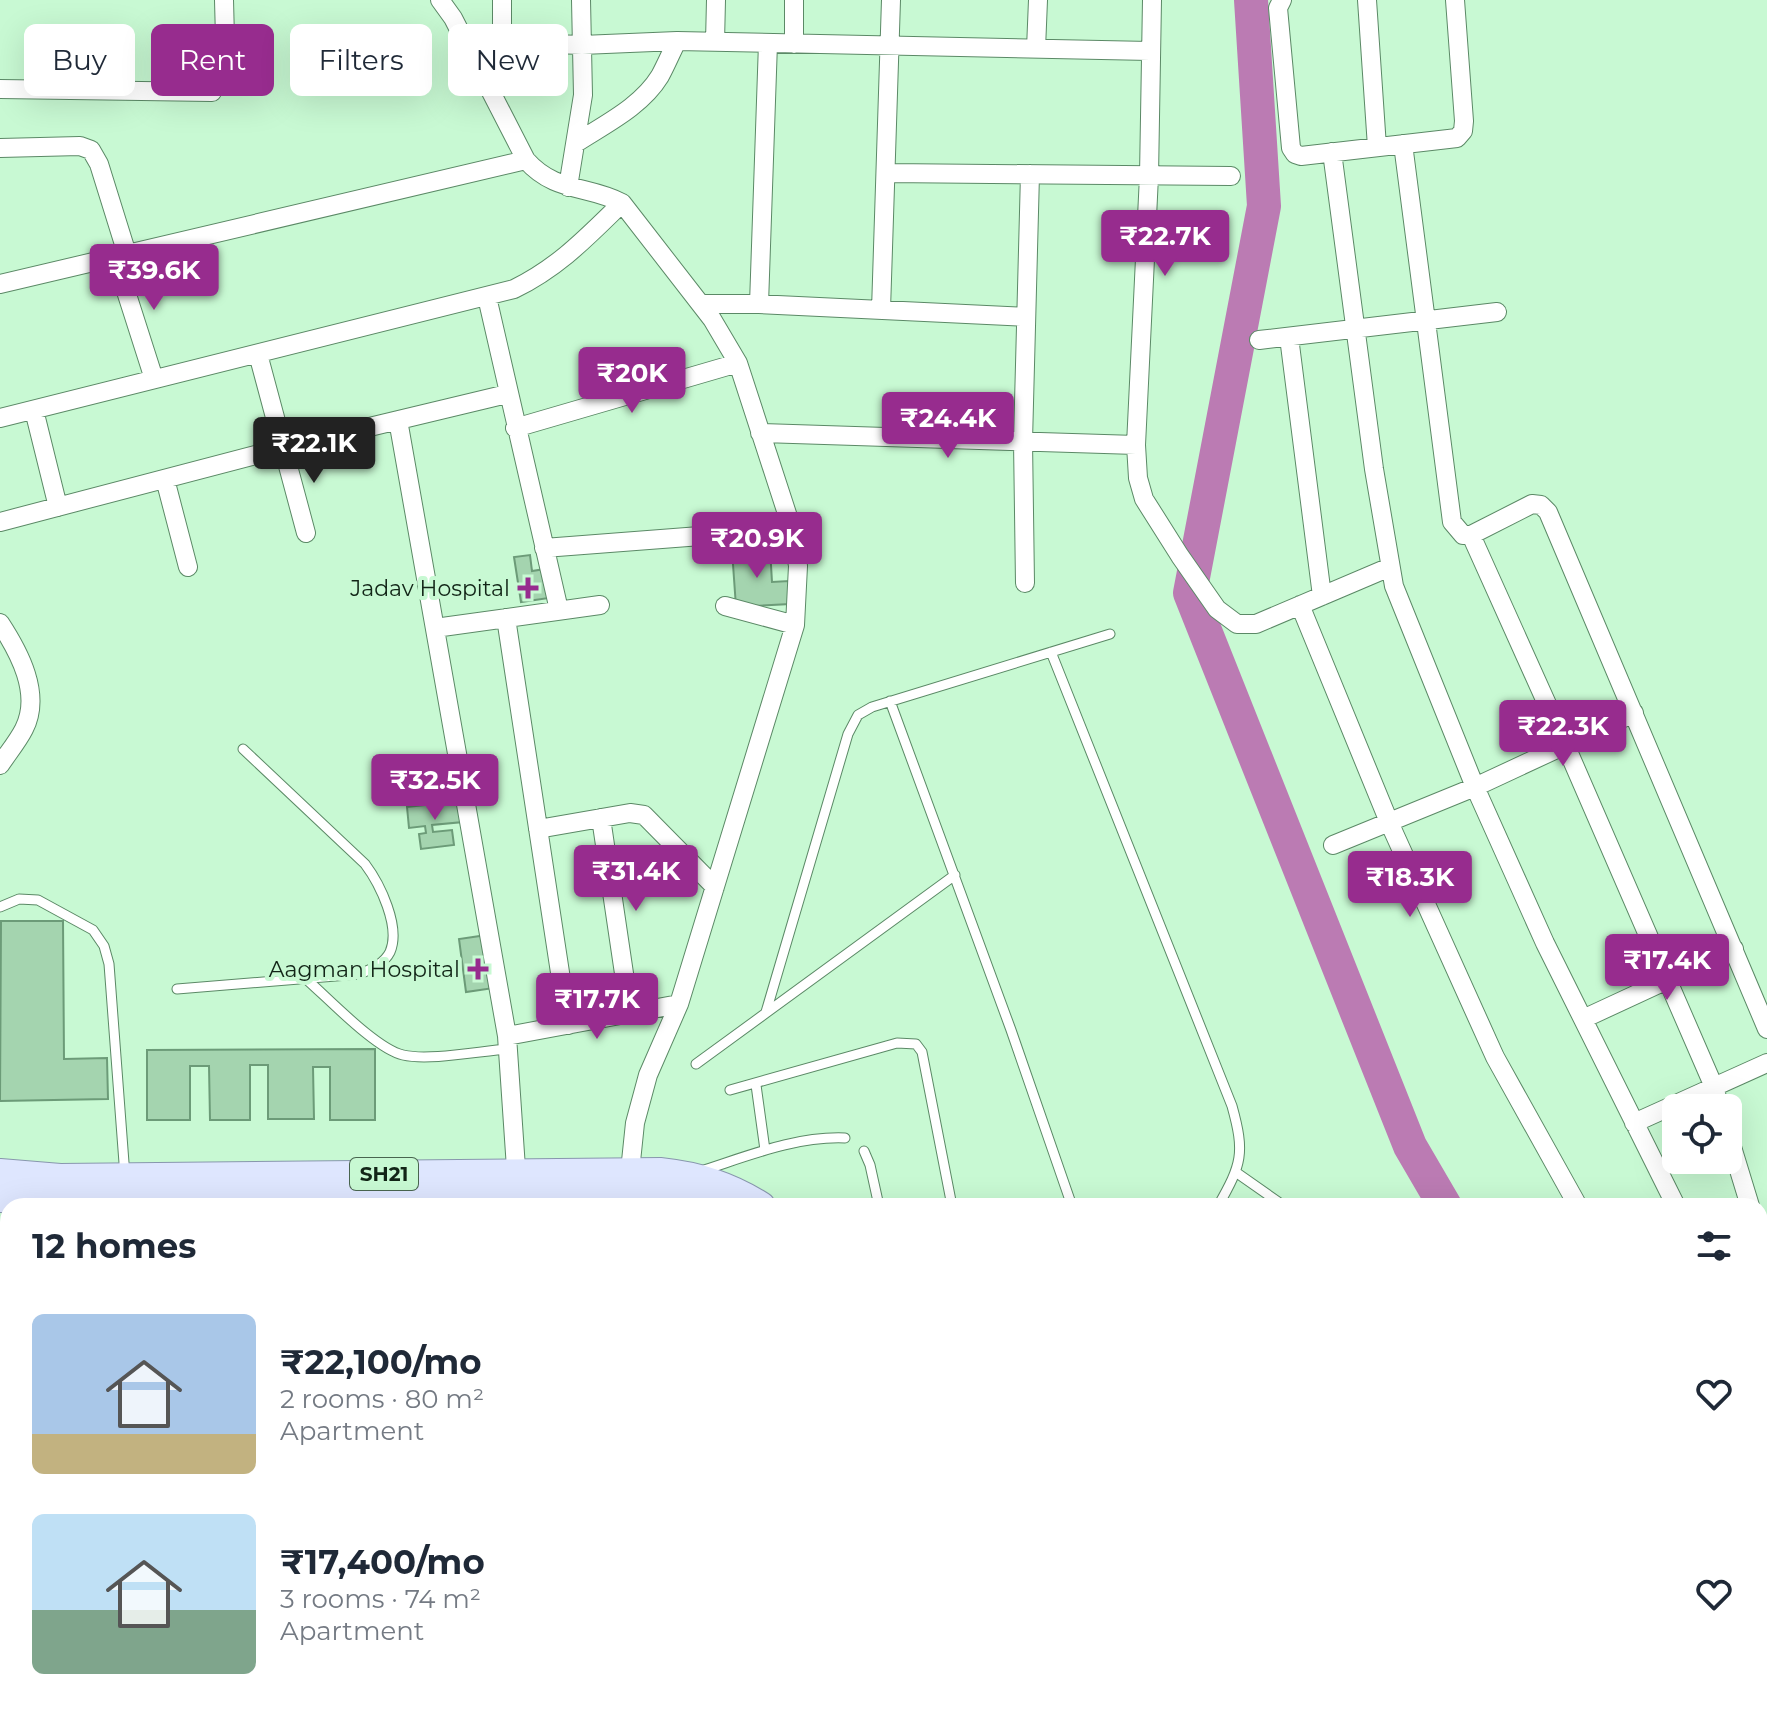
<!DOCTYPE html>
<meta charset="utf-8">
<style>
body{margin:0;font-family:Montserrat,sans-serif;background:#f6f6f7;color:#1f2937;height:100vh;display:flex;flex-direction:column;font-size:30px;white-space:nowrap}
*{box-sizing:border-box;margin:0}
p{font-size:26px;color:#747a83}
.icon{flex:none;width:44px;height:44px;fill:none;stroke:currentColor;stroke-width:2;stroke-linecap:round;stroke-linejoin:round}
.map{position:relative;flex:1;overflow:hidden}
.side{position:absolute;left:0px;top:1198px;width:1768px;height:512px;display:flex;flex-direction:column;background:#fff;border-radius:24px 24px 0 0;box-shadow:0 8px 32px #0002}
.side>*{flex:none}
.top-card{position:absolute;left:24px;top:24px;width:800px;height:72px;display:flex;gap:16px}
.fabs{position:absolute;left:1662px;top:1094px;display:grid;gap:16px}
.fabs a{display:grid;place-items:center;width:80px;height:80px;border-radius:12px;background:#fff;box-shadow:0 8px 32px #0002;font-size:40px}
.price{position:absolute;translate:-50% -68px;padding:0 18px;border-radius:8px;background:#972c8e;color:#fff;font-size:26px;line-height:52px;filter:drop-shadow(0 2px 4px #0008)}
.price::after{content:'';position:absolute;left:50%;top:48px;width:24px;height:18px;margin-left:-12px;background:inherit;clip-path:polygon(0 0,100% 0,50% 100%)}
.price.on{background:#222;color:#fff}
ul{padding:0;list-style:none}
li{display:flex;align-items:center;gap:24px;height:200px;padding:0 32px}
li span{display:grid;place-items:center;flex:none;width:224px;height:160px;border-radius:12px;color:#555}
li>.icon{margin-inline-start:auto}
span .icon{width:96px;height:96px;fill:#fffc;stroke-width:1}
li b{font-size:34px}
h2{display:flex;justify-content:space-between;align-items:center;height:96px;padding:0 32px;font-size:34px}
.chip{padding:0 28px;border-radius:12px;background:#fff;box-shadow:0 8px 32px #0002;font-size:28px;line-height:72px}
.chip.on{background:#972c8e;color:#fff}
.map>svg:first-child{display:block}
</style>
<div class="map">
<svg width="1767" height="1710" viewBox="0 0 1767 1710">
<rect width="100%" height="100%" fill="#c8f9d3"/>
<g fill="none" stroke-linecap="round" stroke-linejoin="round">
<path stroke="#bb7bb3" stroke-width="34" d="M1251,0l13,206 -74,387 220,553 35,60
M1760,1525l7,20"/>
</g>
<path fill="#a4d4af" stroke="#6c9b78" stroke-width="2" d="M770,548l2,34 17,-1 1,23 -54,3 -4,-57z
M530,555l2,16 13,-2 4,29 -28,4 -7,-45z
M461,801l2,21 -31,3 1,7 19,-2 2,15 -33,4 -2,-15 7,-1 -1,-7 -16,2 -2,-21z
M1,921h62l1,138 43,-1 1,41 -108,2z
M487,935l7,53 -28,4 -7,-53z
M375,1049v71h-45v-53h-17l1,52h-46v-54h-18v55h-40l-1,-54h-19v54h-43v-70z
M458,1702h43l13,8h-43z
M548,1702h42l-7,8h-48z
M1250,1702h42l-4,8h-21z"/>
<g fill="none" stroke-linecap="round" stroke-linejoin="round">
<defs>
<path id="lane" d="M1051,652l181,454c13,47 10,58 -14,100
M890,701l121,329 61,176
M0,907l19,-8 19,1 55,30 11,16 5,18 16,212
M305,978c23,20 71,71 98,77 26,6 77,-4 105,-6
M177,989l183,-15c11,-5 24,-10 30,-22 11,-25 -10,-68 -25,-88l-122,-115
M766,1012l82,-278 10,-19 14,-8 238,-73
M696,1064l259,-189
M756,1085l9,65
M730,1090l167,-47 19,1 6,8 30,154
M864,1151l6,14 9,41
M701,1171c47,-15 95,-35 144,-33
M1237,1173l47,33
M437,1702l3,8
M594,1710l3,-8"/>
<path id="street" d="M224,0l1,38
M440,0l13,18 73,142c29,33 62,25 96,43l90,116 26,44 54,166 6,37 -3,59 -116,379 -31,71 -13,48 -5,48
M502,0v43
M1152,0l-3,176 -13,269 2,33 6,21 36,57 37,53 20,15h19l134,-57
M1282,0l-4,8 13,140 4,6 6,2 156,-18 6,-7 1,-10 -9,-121
M1367,0l10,147
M465,41l117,4 95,-4 473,10
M715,42l1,-42
M794,44v-44
M1036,49l2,-49
M0,89l212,3
M576,143c29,-19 65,-36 84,-67 6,-11 11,-23 17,-35
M1403,144l49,378 11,13h8l61,-31 9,1 7,7 219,517
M0,148l80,-2 11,4 8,14 28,90
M1332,152l42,317 20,117 81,201 70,156 131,263
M887,173l344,3
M568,187l15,-92 -2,-95
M115,257l39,122
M0,284l526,-124
M487,297l72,313
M701,304h58l267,13
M759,304l9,-261
M881,310l10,-310
M1289,337l33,259
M1259,340l238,-28
M258,354l48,179
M34,410l24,97
M0,418l514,-129c45,-22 73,-52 108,-86
M398,420l109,616 10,147
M515,428l223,-65
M760,433l376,12
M165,479l23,88
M0,522l282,-74 225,-54
M1471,535l94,209 149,343 6,21
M544,548l248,-19
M1025,583l-2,-142 7,-267
M1300,605l89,217 106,235 83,149
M725,606l70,19
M506,618l62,407
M0,623c19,29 42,71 24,106 -6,12 -16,24 -24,36
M435,628l165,-23
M601,818l29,196
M538,829l92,-16 14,2 71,72
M1333,845l142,-58 159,-74
M1583,1019l151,-70
M507,1036l172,-32
M1634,1123l133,-60
M1728,1134l22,72
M1760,1241l7,25
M0,1313l8,1
M1760,1375l6,13
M0,1493l8,1
M1760,1553l7,-2
M0,1655l8,3
M1760,1673l7,3
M115,1702l20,8
M1064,1702l1,8
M1221,1702l20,8
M633,1707l1,-5
M236,1710l1,-8
M347,1710l1,-8
M744,1710l1,-8"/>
<path id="primary" d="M0,1173l60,5 600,-6c38,4 69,14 101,34
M0,1198l659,1 45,7
M1489,1702l26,8
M1622,1702l31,8"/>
</defs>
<use href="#lane" stroke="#5b8966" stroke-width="11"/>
<use href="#street" stroke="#5b8966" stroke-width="20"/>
<use href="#primary" stroke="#8897ad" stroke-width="30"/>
<use href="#lane" stroke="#fff" stroke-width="9"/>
<use href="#street" stroke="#fff" stroke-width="18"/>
<use href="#primary" stroke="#dee6fe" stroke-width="28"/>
</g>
<g fill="#972c8e" stroke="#c8f9d3" stroke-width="3">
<path d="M524 576h8v8h8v8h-8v8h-8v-8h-8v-8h8z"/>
<path d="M474 957h8v8h8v8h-8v8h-8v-8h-8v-8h8z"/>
</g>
<g text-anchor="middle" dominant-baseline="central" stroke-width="8" stroke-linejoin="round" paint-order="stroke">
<rect fill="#c8f9d3" stroke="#49654f" stroke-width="2" x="350" y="1158" width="68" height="32" rx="6"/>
<g font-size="20" font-weight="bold" fill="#122517">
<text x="384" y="1174">SH21</text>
</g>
<g font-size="22" fill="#122517" stroke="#c8f9d3" text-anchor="end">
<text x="510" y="588">Jadav Hospital</text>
<text x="460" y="969">Aagman Hospital</text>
</g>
</g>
</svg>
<div class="fabs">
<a><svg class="icon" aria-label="locate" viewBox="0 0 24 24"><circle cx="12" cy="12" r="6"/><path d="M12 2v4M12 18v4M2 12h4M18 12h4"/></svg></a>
</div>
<b class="price" style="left:1165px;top:278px">₹22.7K</b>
<b class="price" style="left:154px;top:312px">₹39.6K</b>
<b class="price" style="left:632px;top:415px">₹20K</b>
<b class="price" style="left:948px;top:460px">₹24.4K</b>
<b class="price on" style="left:314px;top:485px">₹22.1K</b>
<b class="price" style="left:757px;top:580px">₹20.9K</b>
<b class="price" style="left:1563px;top:768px">₹22.3K</b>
<b class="price" style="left:435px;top:822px">₹32.5K</b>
<b class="price" style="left:636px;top:913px">₹31.4K</b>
<b class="price" style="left:1410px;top:919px">₹18.3K</b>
<b class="price" style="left:1667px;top:1002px">₹17.4K</b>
<b class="price" style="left:597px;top:1041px">₹17.7K</b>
<div class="top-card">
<a class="chip">Buy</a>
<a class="chip on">Rent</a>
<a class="chip">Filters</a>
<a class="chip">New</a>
</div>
<section class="side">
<h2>12 homes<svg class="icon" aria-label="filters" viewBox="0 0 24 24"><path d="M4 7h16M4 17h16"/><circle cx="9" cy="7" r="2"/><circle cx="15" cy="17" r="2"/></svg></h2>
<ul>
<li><span style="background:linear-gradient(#a9c7e8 75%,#c2b280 0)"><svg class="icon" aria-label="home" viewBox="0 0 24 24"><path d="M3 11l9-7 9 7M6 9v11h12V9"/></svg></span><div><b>₹22,100/mo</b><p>2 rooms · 80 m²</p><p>Apartment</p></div><svg class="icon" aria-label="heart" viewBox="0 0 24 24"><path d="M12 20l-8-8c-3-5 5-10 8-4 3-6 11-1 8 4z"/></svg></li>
<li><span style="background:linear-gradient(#bfe0f5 60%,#7fa58c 0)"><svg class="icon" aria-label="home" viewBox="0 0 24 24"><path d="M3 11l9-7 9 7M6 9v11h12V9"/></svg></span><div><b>₹17,400/mo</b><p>3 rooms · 74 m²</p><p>Apartment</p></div><svg class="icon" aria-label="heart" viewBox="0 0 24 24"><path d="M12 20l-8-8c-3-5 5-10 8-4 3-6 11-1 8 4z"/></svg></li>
</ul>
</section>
</div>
